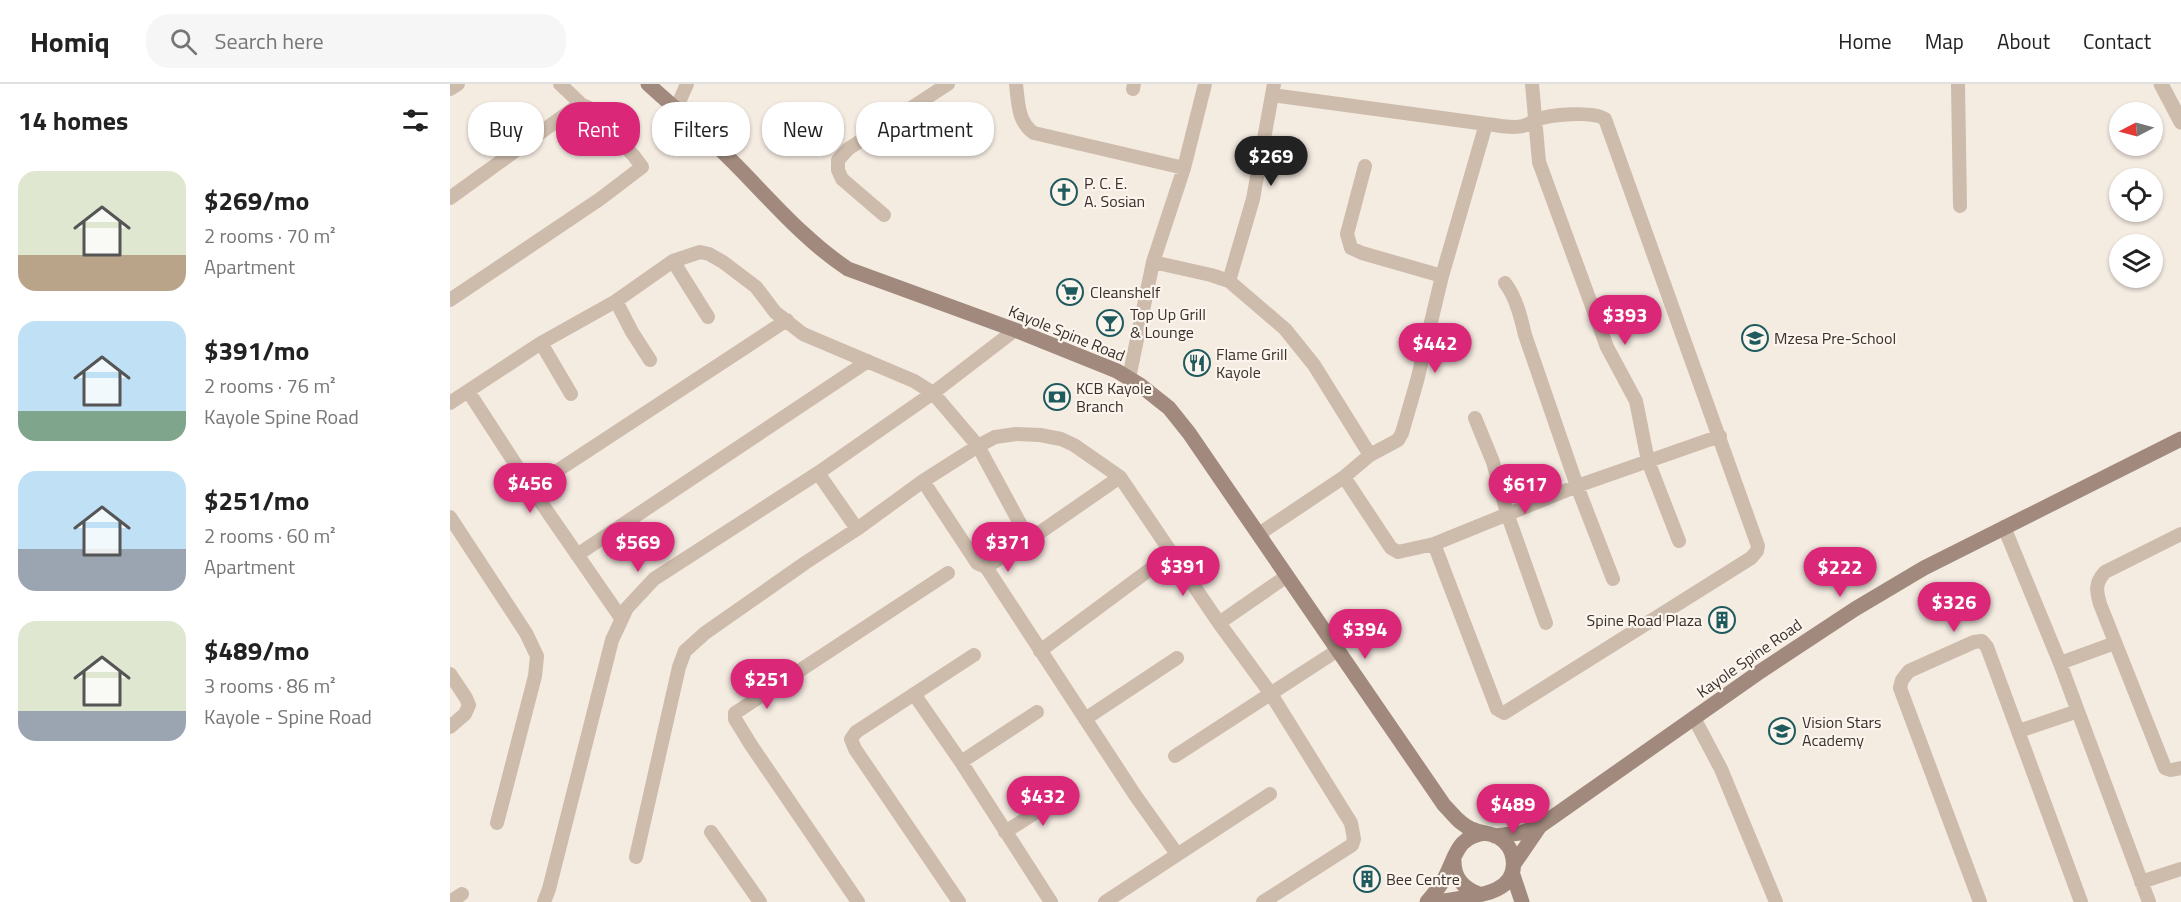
<!DOCTYPE html>
<meta charset="utf-8">
<style>
body{margin:0;font-family:"Titillium Web",sans-serif;background:#f6f6f6;color:#222;height:100vh;display:flex;flex-direction:column;font-size:22px;white-space:nowrap}
*{box-sizing:border-box;margin:0}
p{font-size:20px;color:#767676}
.icon{flex:none;width:33px;height:33px;fill:none;stroke:currentColor;stroke-width:2;stroke-linecap:round;stroke-linejoin:round}
.map{position:relative;flex:1;overflow:hidden}
.drawer{display:flex;flex-direction:column;background:#fff;width:450px}
.drawer>*{flex:none}
.hud{position:absolute;left:18px;top:18px;width:570px;height:54px;display:flex;gap:12px}
.needle{width:39px;rotate:264deg}
.tools{position:absolute;left:1659px;top:18px;display:grid;gap:12px}
.tools a{display:grid;place-items:center;width:54px;height:54px;border-radius:50%;background:#fff;box-shadow:0 2px 4px #0004;font-size:30px}
.price{position:absolute;translate:-50% -51px;padding:0 14px;border-radius:21px;background:#db2777;color:#fff;font-size:20px;line-height:39px;filter:drop-shadow(0 2px 3px #0008)}
.price::after{content:'';position:absolute;left:50%;top:36px;width:18px;height:14px;margin-left:-9px;background:inherit;clip-path:polygon(0 0,100% 0,50% 100%)}
.price.selected{background:#222;color:#fff}
ul{padding:0;list-style:none}
li{display:flex;align-items:center;gap:18px;height:150px;padding:0 18px}
li span{display:grid;place-items:center;flex:none;width:168px;height:120px;border-radius:18px;color:#555}
li>.icon{margin-inline-start:auto}
span .icon{width:72px;height:72px;fill:#fffc;stroke-width:1}
li b{font-size:26px}
h2{display:flex;justify-content:space-between;align-items:center;height:72px;padding:0 18px;font-size:26px}
.pill{padding:0 21px;border-radius:24px;background:#fff;box-shadow:0 2px 4px #0004;font-size:21px;line-height:54px}
.pill.selected{background:#db2777;color:#fff}
header{display:flex;align-items:center;gap:36px;box-sizing:border-box;height:84px;padding:0 30px;background:#fff;border-bottom:2px solid #e0e0e0}
header strong{font-size:28px}
nav{display:flex;gap:33px;margin-inline-start:auto;font-size:21px}
.search{width:420px;height:54px;background:#f6f6f6;display:flex;align-items:center;gap:15px;box-sizing:border-box;padding:0 21px;border-radius:24px;color:#767676;font-size:22px}
main{display:flex;flex:1;min-height:0}
.map>svg:first-child{display:block}
</style>
<header>
<strong>Homiq</strong>
<div class="search"><svg class="icon" aria-label="search" viewBox="0 0 24 24"><circle cx="10" cy="10" r="6"/><path d="M15 15l6 6"/></svg>Search here</div>
<nav><a>Home</a><a>Map</a><a>About</a><a>Contact</a></nav>
</header>
<main>
<section class="drawer">
<h2>14 homes<svg class="icon" aria-label="filters" viewBox="0 0 24 24"><path d="M4 7h16M4 17h16"/><circle cx="9" cy="7" r="2"/><circle cx="15" cy="17" r="2"/></svg></h2>
<ul>
<li><span style="background:linear-gradient(#dfe7d0 70%,#b9a48a 0)"><svg class="icon" aria-label="home" viewBox="0 0 24 24"><path d="M3 11l9-7 9 7M6 9v11h12V9"/></svg></span><div><b>$269/mo</b><p>2 rooms · 70 m²</p><p>Apartment</p></div></li>
<li><span style="background:linear-gradient(#bfe0f5 75%,#7fa58c 0)"><svg class="icon" aria-label="home" viewBox="0 0 24 24"><path d="M3 11l9-7 9 7M6 9v11h12V9"/></svg></span><div><b>$391/mo</b><p>2 rooms · 76 m²</p><p>Kayole Spine Road</p></div></li>
<li><span style="background:linear-gradient(#bfe0f5 65%,#9aa5b1 0)"><svg class="icon" aria-label="home" viewBox="0 0 24 24"><path d="M3 11l9-7 9 7M6 9v11h12V9"/></svg></span><div><b>$251/mo</b><p>2 rooms · 60 m²</p><p>Apartment</p></div></li>
<li><span style="background:linear-gradient(#dfe7d0 75%,#9aa5b1 0)"><svg class="icon" aria-label="home" viewBox="0 0 24 24"><path d="M3 11l9-7 9 7M6 9v11h12V9"/></svg></span><div><b>$489/mo</b><p>3 rooms · 86 m²</p><p>Kayole - Spine Road</p></div></li>
</ul>
</section>
<div class="map">
<svg width="1731" height="818" viewBox="0 0 1731 818">
<rect width="100%" height="100%" fill="#f4ebe1"/>
<g fill="none" stroke-linecap="round" stroke-linejoin="round">
<path stroke="#cdbbac" stroke-width="14" d="M566,0c2,18 2,39 18,49l150,35
M1082,0l7,78 68,185 29,54 12,60 31,80
M1508,0l2,122
M0,5l8,-5
M683,5l1,-5
M822,11l214,29c11,1 26,5 37,2 5,-1 9,-5 13,-6 14,-6 57,-9 69,-1l153,427 -1,5 -6,7 -247,155 -7,-4 -63,-165
M226,25l11,-25
M915,82l-18,68 4,14 11,5 80,23
M0,114l130,-94
M434,131l-42,-36 -4,-9v-10l10,-11 100,-65
M223,177l35,56
M703,178l58,13 18,6 56,48 29,36 56,90
M779,197l24,-82 21,-115
M1055,199c11,14 16,35 20,52l52,151 36,93
M0,216l150,-101 42,-32 -8,-11 -22,-23 -9,-19 -23,-10 -1,-2 -19,-18
M166,217l16,31 18,28
M91,259l30,51
M679,294l24,-116 31,-94 21,-84
M18,307l63,97 90,130
M0,319l91,-60 75,-42 57,-40 27,-9 9,2 14,8 33,25 19,25 28,22 111,47 19,12 82,-63
M1025,334l18,44 14,51 39,110
M368,389l39,56
M894,393l47,71 7,4 36,-8 143,-58 143,-50
M473,397l54,82 9,4 43,-27 91,-63
M81,404l256,-168
M0,433l76,116 11,23 -2,20 -38,147
M1554,443l56,136 89,239
M809,450l85,-57 26,-22 28,-15 4,-7 15,-52 25,-105 44,-152
M1731,450l-76,38c-10,11 -9,18 -5,32l65,164 6,2 10,-2
M127,471l291,-194
M536,483l149,228 42,59
M769,539l68,-47
M590,567l132,-98
M1610,579l55,-20
M0,590l16,24 3,7 -4,9 -15,13
M464,610l47,68 90,140
M1244,634l27,51 55,133
M635,635l92,-61
M1569,647l59,-20
M725,672l163,-106
M511,678l76,-50
M261,748l49,70
M555,748l60,-38
M186,773l43,-190 6,-16 20,-18 100,-70 52,-34 66,-48 55,-35 17,-9 21,-3 24,1 21,4 13,6 46,32 99,146 52,71 80,129 3,16 -2,6 -89,57
M1691,798l40,-13
M0,818l12,-8
M94,818l5,-13 63,-249 15,-32 27,-29 164,-106 115,-80 45,53 51,94
M408,818l-107,-157 -16,-26v-6l213,-140
M509,818l-104,-153 -4,-10 5,-7 118,-77
M655,818l165,-108
M1530,818l-80,-214 2,-8 7,-9 65,-29 8,-1 5,6 94,255"/>
<path stroke="#cdbbac" stroke-width="15" d="M1711,0l20,38"/>
<path stroke="#a18a7d" stroke-width="15" d="M198,0c31,28 63,55 92,85 34,35 67,73 108,100l167,61 102,41 23,14 29,23 20,25 255,372c9,9 16,20 28,24 8,4 18,4 26,8 8,5 14,13 15,22 6,39 -49,37 -74,43
M1045,752l25,-3 20,-7 218,-153 97,-64 69,-41 257,-129
M1004,777c0,17 9,27 25,33
M1064,780l26,-38
M1062,788l10,30
M977,818c6,-7 12,-14 17,-23 12,-22 12,-43 42,-46"/>
</g>
<defs>
<symbol id="church-ring" viewBox="-11 -11 22 22"><circle r="9.5" fill="#fbf5ee" stroke="#1f5a5e" stroke-width="1.5"/><path d="M-1.2-6h2.4v3.5h3.3v2.4h-3.3V6h-2.4V-.1h-3.3v-2.4h3.3Z" fill="#1f5a5e"/></symbol>
<symbol id="supermarket-ring" viewBox="-11 -11 22 22"><circle r="9.5" fill="#fbf5ee" stroke="#1f5a5e" stroke-width="1.5"/><path d="M-6-5.5h2.5l.6 2H6L4.5 2H-2.5L-4.4-4H-6ZM-1.5 3.2a1.3 1.3 0 1 0 .1 0ZM3 3.2a1.3 1.3 0 1 0 .1 0Z" fill="#1f5a5e"/></symbol>
<symbol id="bar-ring" viewBox="-11 -11 22 22"><circle r="9.5" fill="#fbf5ee" stroke="#1f5a5e" stroke-width="1.5"/><path d="M-6-5H6L.8 .8V4.5H3.5V6h-7V4.5H-.8V.8Z" fill="#1f5a5e"/></symbol>
<symbol id="school-ring" viewBox="-11 -11 22 22"><circle r="9.5" fill="#fbf5ee" stroke="#1f5a5e" stroke-width="1.5"/><path d="M0-5L7-2L0 1L-7-2ZM-4 1L0 2.5L4 1V4Q0 6-4 4Z" fill="#1f5a5e"/></symbol>
<symbol id="restaurant-ring" viewBox="-11 -11 22 22"><circle r="9.5" fill="#fbf5ee" stroke="#1f5a5e" stroke-width="1.5"/><path d="M-5-6h1v4h1v-4h1v4h1v-4h1v5L-1.5 .5V6h-2V.5L-5-1ZM5-6V6H3V1.5H1.5Q1.5-4 5-6Z" fill="#1f5a5e"/></symbol>
<symbol id="bank-ring" viewBox="-11 -11 22 22"><circle r="9.5" fill="#fbf5ee" stroke="#1f5a5e" stroke-width="1.5"/><path d="M-6-4H6V4H-6ZM0-2.3a2.3 2.3 0 1 0 0 4.6a2.3 2.3 0 1 0 0-4.6Z" fill="#1f5a5e"/></symbol>
<symbol id="building-ring" viewBox="-11 -11 22 22"><circle r="9.5" fill="#fbf5ee" stroke="#1f5a5e" stroke-width="1.5"/><path d="M-4-6H4V6H1V3H-1V6H-4ZM-2.5-4.3h1.7v1.8h-1.7ZM.8-4.3h1.7v1.8H.8ZM-2.5-1h1.7V.8h-1.7ZM.8-1h1.7V.8H.8Z" fill="#1f5a5e"/></symbol>
</defs>
<g fill-rule="evenodd">
<use href="#church-ring" x="599" y="93" width="30" height="30"/>
<use href="#supermarket-ring" x="605" y="193" width="30" height="30"/>
<use href="#bar-ring" x="645" y="224" width="30" height="30"/>
<use href="#school-ring" x="1290" y="239" width="30" height="30"/>
<use href="#restaurant-ring" x="732" y="264" width="30" height="30"/>
<use href="#bank-ring" x="592" y="298" width="30" height="30"/>
<use href="#building-ring" x="1257" y="521" width="30" height="30"/>
<use href="#school-ring" x="1317" y="632" width="30" height="30"/>
<use href="#building-ring" x="902" y="780" width="30" height="30"/>
</g>
<g text-anchor="middle" dominant-baseline="central" stroke-width="4.5" stroke-linejoin="round" paint-order="stroke">
<g font-size="16" fill="#3b302b" stroke="#fbf5ee" text-anchor="start">
<text x="634" y="99">P. C. E.<tspan x="634" dy="18">A. Sosian</tspan></text>
<text x="640" y="208">Cleanshelf</text>
<text x="680" y="230">Top Up Grill<tspan x="680" dy="18">&amp; Lounge</tspan></text>
<text x="1324" y="254">Mzesa Pre-School</text>
<text x="766" y="270">Flame Grill<tspan x="766" dy="18">Kayole</tspan></text>
<text x="626" y="304">KCB Kayole<tspan x="626" dy="18">Branch</tspan></text>
<text x="1252" y="536" text-anchor="end">Spine Road Plaza</text>
<text x="1352" y="638">Vision Stars<tspan x="1352" dy="18">Academy</tspan></text>
<text x="936" y="795">Bee Centre</text>
</g>
<g font-size="16" fill="#3b302b" stroke="#fbf5ee">
<text transform="translate(617 249) rotate(22)">Kayole Spine Road</text>
<text transform="translate(1299 574) rotate(-35)">Kayole Spine Road</text>
</g>
</g>
</svg>
<div class="tools">
<a><svg class="needle" viewBox="-14 -14 28 28"><path d="M0-13l5 13h-10z" fill="#e53935"/><path d="M0 13l5-13h-10z" fill="#767676"/></svg></a>
<a><svg class="icon" aria-label="locate" viewBox="0 0 24 24"><circle cx="12" cy="12" r="6"/><path d="M12 2v4M12 18v4M2 12h4M18 12h4"/></svg></a>
<a><svg class="icon" aria-label="layers" viewBox="0 0 24 24"><path d="M12 4l9 5-9 5-9-5zM3 14l9 5 9-5"/></svg></a>
</div>
<b class="price selected" style="left:821px;top:103px">$269</b>
<b class="price" style="left:1175px;top:262px">$393</b>
<b class="price" style="left:985px;top:290px">$442</b>
<b class="price" style="left:80px;top:430px">$456</b>
<b class="price" style="left:1075px;top:431px">$617</b>
<b class="price" style="left:188px;top:489px">$569</b>
<b class="price" style="left:558px;top:489px">$371</b>
<b class="price" style="left:733px;top:513px">$391</b>
<b class="price" style="left:1390px;top:514px">$222</b>
<b class="price" style="left:1504px;top:549px">$326</b>
<b class="price" style="left:915px;top:576px">$394</b>
<b class="price" style="left:317px;top:626px">$251</b>
<b class="price" style="left:593px;top:743px">$432</b>
<b class="price" style="left:1063px;top:751px">$489</b>
<div class="hud">
<a class="pill">Buy</a>
<a class="pill selected">Rent</a>
<a class="pill">Filters</a>
<a class="pill">New</a>
<a class="pill">Apartment</a>
</div>
</div>
</main>
